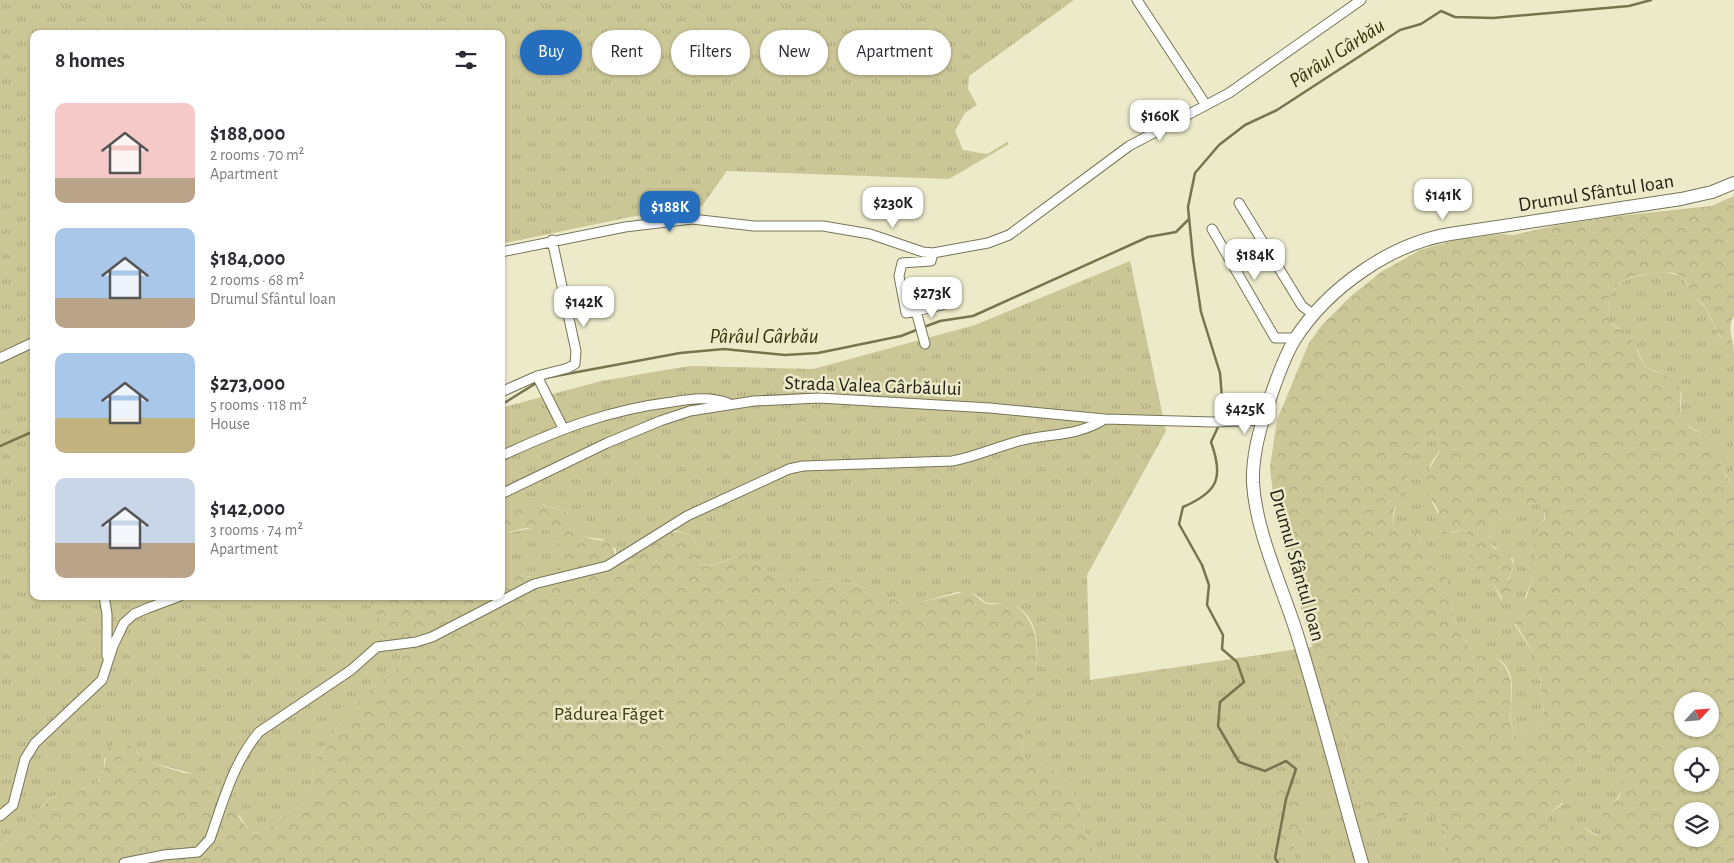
<!DOCTYPE html>
<meta charset="utf-8">
<style>
body{margin:0;font-family:"Alegreya Sans",sans-serif;background:#f2f2f3;color:#2b2b33;height:100vh;display:flex;flex-direction:column;font-size:19px;white-space:nowrap}
*{box-sizing:border-box;margin:0}
p{font-size:16px;color:#7c7c81}
.icon{flex:none;width:28px;height:28px;fill:none;stroke:currentColor;stroke-width:2;stroke-linecap:round;stroke-linejoin:round}
.map{position:relative;flex:1;overflow:hidden}
.sheet{position:absolute;left:30px;top:30px;width:475px;height:570px;display:flex;flex-direction:column;background:#fff;border-radius:10px;box-shadow:0 1px 4px #0004}
.sheet>*{flex:none}
.banner{position:absolute;left:520px;top:30px;width:475px;height:45px;display:flex;gap:10px}
.needle{width:32px;rotate:64deg}
.buttons{position:absolute;left:1674px;top:692px;display:grid;gap:10px}
.buttons a{display:grid;place-items:center;width:45px;height:45px;border-radius:50%;background:#fff;box-shadow:0 1px 4px #0004;font-size:25px}
.price{position:absolute;translate:-50% -42px;padding:0 11px;border-radius:10px;background:#fff;color:#222;font-size:16px;line-height:32px;filter:drop-shadow(0 1px 2px #0008)}
.price::after{content:'';position:absolute;left:50%;top:30px;width:15px;height:11px;margin-left:-8px;background:inherit;clip-path:polygon(0 0,100% 0,50% 100%)}
.price.on{background:#256ebe;color:#fff}
ul{padding:0;list-style:none}
li{display:flex;align-items:center;gap:15px;height:125px;padding:0 25px}
li span{display:grid;place-items:center;flex:none;width:140px;height:100px;border-radius:10px;color:#555}
li>.icon{margin-inline-start:auto}
span .icon{width:60px;height:60px;fill:#fffc;stroke-width:1}
li b{font-size:21px}
h2{display:flex;justify-content:space-between;align-items:center;height:60px;padding:0 25px;font-size:21px}
.chip{padding:0 18px;border-radius:22px;background:#fff;box-shadow:0 1px 4px #0004;font-size:18px;line-height:45px}
.chip.on{background:#256ebe;color:#fff}
.map>svg:first-child{display:block}
</style>
<div class="map">
<svg width="1734" height="863" viewBox="0 0 1734 863">
<defs>
<pattern id="grass-tufts" width="24" height="20" patternUnits="userSpaceOnUse" patternTransform="scale(1.25)"><rect width="24" height="20" fill="#cac696"/><path d="M3 7l-1-3M5 7V3M7 7l1-3M15 17l-1-3M17 17v-4M19 17l1-3" fill="none" stroke="#adaa80"/></pattern>
<pattern id="forest-crowns" width="20" height="18" patternUnits="userSpaceOnUse" patternTransform="scale(1.25)"><rect width="20" height="18" fill="#cac696"/><path d="M2 6a3 3 0 1 1 6 0M12 15a3 3 0 1 1 6 0" fill="none" stroke="#adaa80"/></pattern>
</defs>
<rect width="100%" height="100%" fill="#eceac9"/>
<path fill="url(#grass-tufts)" d="M0,0h1074l-105,76 -1,13 9,16 -12,8 -10,18 8,19 24,4 20,-12 2,2 -60,35 -222,-8 -25,35 -72,11 -129,27v-210h-467v562h340l-2,3 10,24 -1,11 3,5 22,5 -2,10 -8,15 -31,24 -12,19 -13,11 -24,36 -3,11 2,16 -9,15 -41,28 -10,4 -6,-2 -9,-15 -20,-9 -4,-22 -26,-12 -44,-12 -16,-17 -26,15c1,8 0,17 -6,22 -13,11 -32,9 -47,17 -12,8 -17,20 -26,29 -7,7 -17,12 -25,19z
M1130,261l36,170 -79,144 3,105 222,-33 18,55 13,26 5,28 14,48 18,19c13,-4 30,-10 43,-10 23,1 29,35 14,50h-332c-7,-9 -15,-17 -19,-29 -7,-20 -4,-30 -20,-50 -3,-4 -8,-11 -12,-14 -10,-8 -23,-3 -31,-14 -4,-37 40,-130 -10,-151 -9,-3 -17,-1 -26,-2l-14,-10 -16,-1 -39,11h-16l-43,-18 -24,-4 -22,1 -34,-7 -16,-7 -17,-13c-18,0 -34,17 -47,8 -2,-8 -1,-17 -5,-23 -3,-5 -8,-7 -13,-8 -26,-7 -47,45 -65,29v-12l-14,-10 -16,-2 -17,-24 -26,-9 -28,-2 -14,5v-99l100,-27 88,-15 124,3 162,-44z
M1664,272l18,4 10,19 13,12 15,30 14,16v135c-2,-7 -7,-10 -10,-16 -5,-7 -3,-19 -8,-26 -16,-24 -42,-10 -34,-53l-22,-20 -15,-6 -7,-16 -18,-22 -10,-7c-10,-42 23,-47 54,-50z
M1429,436l6,1 7,9c-3,8 -9,12 -12,20 -9,26 7,47 22,67l10,-4 5,3v18l4,11 17,19 5,3 8,16 9,3 2,-3 -5,-14 7,-20 -1,-6c-13,-9 -29,-12 -22,-32 8,-10 35,-28 48,-23 14,12 -2,23 -5,37 -2,8 3,14 2,22 -4,22 -15,40 -21,62l22,34 7,53 -2,11 -17,15 -6,1c-21,-21 8,-62 -21,-80 -8,-5 -18,-3 -26,-7l-17,-30 -9,-44c-6,-4 -16,-8 -20,-14 -7,-10 -1,-21 -9,-30l-17,1 -8,-8 4,-22 13,-32 4,-22 11,-13z
M538,527l11,3c12,13 19,29 6,45 -18,8 -34,-3 -54,-2v-39z
M1592,751c9,1 19,5 25,12 9,12 6,35 -7,42l-6,29 -5,2 -14,-8 -21,1c-5,5 -8,6 -14,3l-3,-17 16,-11 7,-30 17,-22z"/>
<path fill="url(#forest-crowns)" fill-rule="evenodd" d="M1734,196v120c-8,12 0,24 0,37 -15,-12 -19,-29 -28,-45 -4,-6 -12,-10 -16,-16 -3,-6 -4,-13 -9,-16 -8,-5 -18,-4 -27,-3 -26,2 -50,11 -45,43 1,11 10,11 17,18 10,9 12,22 19,33 10,6 23,7 31,15 11,11 -2,22 8,39 6,10 17,10 25,17 15,12 8,23 15,35 3,6 8,8 10,15v375h-297c15,-15 9,-49 -14,-50 -13,0 -30,6 -43,10l-10,-4 -7,-9 -15,-54 -5,-28 -13,-26 -18,-55 -26,-90 -13,-62 -3,-28 7,-47 32,-77 13,-18 28,-28 31,-25 39,-22 35,-10 46,-6 12,1 40,-9 56,-9 102,-11zM1429,436l6,1 7,9c-5,15 -20,26 -16,44 2,7 9,13 12,20 3,10 -3,19 8,24l16,-5 5,3v18l4,11 12,16 10,6 12,20 3,1 4,-5 -4,-19 6,-15 -5,-10 -16,-7 -4,-10 2,-10c7,-10 35,-29 48,-24l6,9v6l-9,13 -3,11 3,21 -9,32 -11,13 -2,12 23,38 7,53 -2,11 -17,15 -6,1c-22,-21 9,-62 -25,-82 -7,-5 -15,-2 -22,-5l-17,-30 -9,-44c-5,-6 -15,-8 -20,-14 -7,-9 -1,-21 -9,-30l-17,1 -8,-8 2,-17 15,-37 4,-22 11,-13zM1682,701h28v28h-28zM1592,751c25,4 34,24 27,47l-14,10 -3,5 2,21 -5,2c-9,-2 -15,-10 -25,-12l-20,10 -4,-3 -3,-16 19,-15 4,-9v-17l17,-22zM1682,756h28v28h-28zM1682,811h28v28h-28z
M532,501l37,12 17,24c19,8 26,-5 30,24 21,18 36,-45 75,-25l6,10 2,17c14,10 31,-9 47,-8l17,13 16,7 34,7 22,-1 24,4 43,18h16l50,-12c7,3 12,10 19,13 9,2 17,-4 26,1 37,21 21,75 16,110 -2,14 -8,26 -6,41 8,11 21,6 31,14 4,3 9,10 12,14 16,20 13,30 20,50 4,12 12,20 19,29h-1105v-17l23,-17 10,-14 17,-16 16,-8 17,-2 16,-8 5,-10 3,-22 9,-7 11,-1 19,20 38,12 27,2 5,10 4,22 16,6 13,18 6,2 10,-4 41,-28 9,-15 -2,-16 3,-11 24,-36 12,-11 13,-19 31,-24 8,-15 2,-10 -22,-5 -3,-5 -1,-16 -10,-14 4,-8h127v-23c20,-1 36,10 54,2 13,-17 6,-32 -6,-45l-23,-2 -25,6v-27l14,-5z
M1289,780c3,4 7,8 10,13 11,21 -12,48 -3,70h-26l2,-10 -4,-19 6,-12 1,-27z"/>
<g fill="none" stroke-linecap="round" stroke-linejoin="round">
<path stroke="#77744e" stroke-width="2.5" d="M924,327l16,-6 33,-5 175,-79 28,-5 13,-13
M545,378l135,-25 44,-4 61,6 33,-2 83,-17 18,-7
M501,405l37,-23
M1220,420l2,-22 -2,-25 -19,-61 -8,-54 -5,-51 7,-34 24,-28 26,-20 32,-15 123,-80 21,-6 20,-13 14,6 38,1 136,-12 22,-6
M1219,425l-8,17c13,36 7,50 -28,65l-4,17 23,41 7,20 -2,20 16,30 -1,14 15,13 7,20 -24,20 -2,24 21,36 26,9 21,-10 10,8 -10,30 -11,59 3,5
M0,446l34,-15"/>
<defs>
<path id="street" d="M1137,0l69,105
M1239,203l63,103 12,9
M1212,229l63,109h21
M501,252l124,-25 67,-8 62,7h69l47,8 53,18 10,1 55,-10 21,-8 120,-89 100,-53 132,-93
M916,311l26,-6
M925,344l-9,-33 -10,2 -7,-37 3,-13 29,-2 2,-8
M0,358l34,-16
M537,376l31,-8 7,-4 1,-13 -24,-111
M501,392l36,-16 26,52
M501,456c59,-27 107,-46 171,-54 19,-3 37,-6 56,1
M501,494l106,-51 53,-22 30,-10 64,-10 65,-3 171,10 115,11 109,3 48,-2
M104,596l3,18v42
M0,816l13,-11 12,-46 10,-16 67,-63 11,-34 11,-23 10,-9 14,-6 32,-12
M124,863l40,-8 34,-3 12,-13c13,-37 23,-76 49,-107l92,-62 26,-23 39,-5 16,-5 102,-53 73,-18 80,-50 102,-47 14,-3 149,-5c23,-4 44,-14 67,-20 31,-8 57,-4 86,-22"/>
<path id="secondary" d="M1362,863c-22,-76 -41,-153 -65,-229 -15,-48 -41,-101 -44,-151 -1,-27 6,-53 15,-78 7,-22 15,-46 27,-66 33,-51 95,-95 155,-105l231,-35 31,-7 22,-9"/>
</defs>
<use href="#street" stroke="#777558" stroke-width="11"/>
<use href="#secondary" stroke="#777558" stroke-width="14"/>
<use href="#street" stroke="#fff" stroke-width="9"/>
<use href="#secondary" stroke="#fff" stroke-width="12"/>
</g>
<g text-anchor="middle" dominant-baseline="central" stroke-width="5" stroke-linejoin="round" paint-order="stroke">
<g font-size="20" fill="#222115" stroke="#eceac9">
<text transform="translate(1596 193) rotate(-9)">Drumul Sfântul Ioan</text>
<text transform="translate(873 386) rotate(2)">Strada Valea Gârbăului</text>
<text transform="translate(1297 565) rotate(74)">Drumul Sfântul Ioan</text>
</g>
<g font-size="20" fill="#413d15" stroke="#eceac9">
<text x="609" y="714">Pădurea Făget</text>
</g>
<g font-size="21" font-style="italic" fill="#373309" stroke="#eceac9">
<text transform="translate(1337 53) rotate(-33)">Pârâul Gârbău</text>
<text x="764" y="336">Pârâul Gârbău</text>
</g>
</g>
</svg>
<div class="buttons">
<a><svg class="needle" viewBox="-14 -14 28 28"><path d="M0-13l5 13h-10z" fill="#e53935"/><path d="M0 13l5-13h-10z" fill="#7c7c81"/></svg></a>
<a><svg class="icon" aria-label="locate" viewBox="0 0 24 24"><circle cx="12" cy="12" r="6"/><path d="M12 2v4M12 18v4M2 12h4M18 12h4"/></svg></a>
<a><svg class="icon" aria-label="layers" viewBox="0 0 24 24"><path d="M12 4l9 5-9 5-9-5zM3 14l9 5 9-5"/></svg></a>
</div>
<b class="price" style="left:1160px;top:142px">$160K</b>
<b class="price" style="left:1443px;top:221px">$141K</b>
<b class="price" style="left:893px;top:229px">$230K</b>
<b class="price on" style="left:670px;top:233px">$188K</b>
<b class="price" style="left:1255px;top:281px">$184K</b>
<b class="price" style="left:932px;top:319px">$273K</b>
<b class="price" style="left:584px;top:328px">$142K</b>
<b class="price" style="left:1245px;top:435px">$425K</b>
<div class="banner">
<a class="chip on">Buy</a>
<a class="chip">Rent</a>
<a class="chip">Filters</a>
<a class="chip">New</a>
<a class="chip">Apartment</a>
</div>
<section class="sheet">
<h2>8 homes<svg class="icon" aria-label="filters" viewBox="0 0 24 24"><path d="M4 7h16M4 17h16"/><circle cx="9" cy="7" r="2"/><circle cx="15" cy="17" r="2"/></svg></h2>
<ul>
<li><span style="background:linear-gradient(#f6c9c9 75%,#b9a48a 0)"><svg class="icon" aria-label="home" viewBox="0 0 24 24"><path d="M3 11l9-7 9 7M6 9v11h12V9"/></svg></span><div><b>$188,000</b><p>2 rooms · 70 m²</p><p>Apartment</p></div></li>
<li><span style="background:linear-gradient(#a9c7e8 70%,#b9a48a 0)"><svg class="icon" aria-label="home" viewBox="0 0 24 24"><path d="M3 11l9-7 9 7M6 9v11h12V9"/></svg></span><div><b>$184,000</b><p>2 rooms · 68 m²</p><p>Drumul Sfântul Ioan</p></div></li>
<li><span style="background:linear-gradient(#a9c7e8 65%,#c2b280 0)"><svg class="icon" aria-label="home" viewBox="0 0 24 24"><path d="M3 11l9-7 9 7M6 9v11h12V9"/></svg></span><div><b>$273,000</b><p>5 rooms · 118 m²</p><p>House</p></div></li>
<li><span style="background:linear-gradient(#c9d6e8 65%,#b9a48a 0)"><svg class="icon" aria-label="home" viewBox="0 0 24 24"><path d="M3 11l9-7 9 7M6 9v11h12V9"/></svg></span><div><b>$142,000</b><p>3 rooms · 74 m²</p><p>Apartment</p></div></li>
</ul>
</section>
</div>
